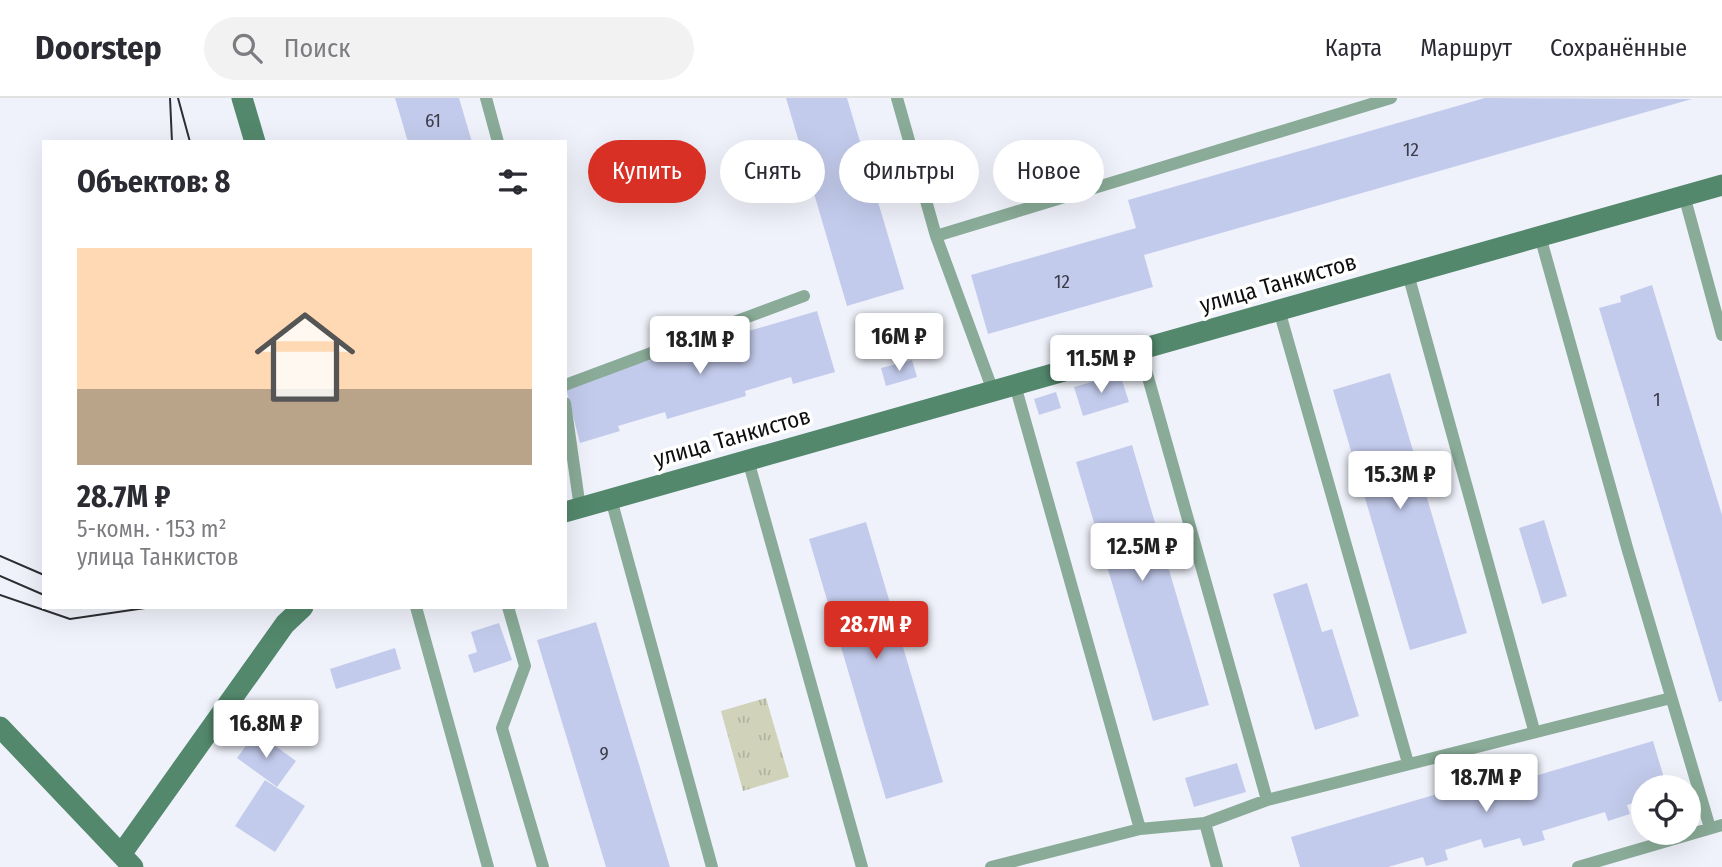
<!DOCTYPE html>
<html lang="ru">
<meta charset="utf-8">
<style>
body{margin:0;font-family:"Fira Sans Condensed",sans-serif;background:#f2f2f3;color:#2b2b33;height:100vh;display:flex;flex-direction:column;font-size:26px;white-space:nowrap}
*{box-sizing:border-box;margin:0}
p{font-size:23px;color:#7c7c81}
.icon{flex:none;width:38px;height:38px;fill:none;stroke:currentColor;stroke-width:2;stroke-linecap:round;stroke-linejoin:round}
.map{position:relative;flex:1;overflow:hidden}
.panel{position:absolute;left:42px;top:42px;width:525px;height:469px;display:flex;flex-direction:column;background:#fff;border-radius:0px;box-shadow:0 7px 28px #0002}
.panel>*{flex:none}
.banner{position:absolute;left:588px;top:42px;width:665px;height:63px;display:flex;gap:14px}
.fabs{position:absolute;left:1631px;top:677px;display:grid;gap:14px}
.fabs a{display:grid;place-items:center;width:70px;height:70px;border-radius:50%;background:#fff;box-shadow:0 7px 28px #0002;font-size:35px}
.price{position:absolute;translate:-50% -60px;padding:0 16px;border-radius:7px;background:#fff;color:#222;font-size:23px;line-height:46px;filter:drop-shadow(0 2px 4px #0008)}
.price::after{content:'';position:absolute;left:50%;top:42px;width:21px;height:16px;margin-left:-10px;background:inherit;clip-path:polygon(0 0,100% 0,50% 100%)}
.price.active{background:#d93025;color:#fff}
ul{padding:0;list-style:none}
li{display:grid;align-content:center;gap:14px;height:371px;padding:0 35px}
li+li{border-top:2px solid #e1e1e2}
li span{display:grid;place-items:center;height:217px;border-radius:0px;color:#555}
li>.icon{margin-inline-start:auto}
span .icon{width:126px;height:126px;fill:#fffc;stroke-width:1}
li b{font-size:30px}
h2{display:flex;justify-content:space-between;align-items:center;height:84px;padding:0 35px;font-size:30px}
.pill{padding:0 24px;border-radius:32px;background:#fff;box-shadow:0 7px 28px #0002;font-size:24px;line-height:63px}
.pill.active{background:#d93025;color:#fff}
header{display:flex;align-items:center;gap:42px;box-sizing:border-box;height:98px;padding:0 35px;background:#fff;border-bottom:2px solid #e1e1e2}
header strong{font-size:33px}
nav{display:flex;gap:38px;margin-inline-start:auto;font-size:24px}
.search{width:490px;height:63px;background:#f2f2f3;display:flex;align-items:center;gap:18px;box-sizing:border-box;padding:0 24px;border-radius:38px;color:#7c7c81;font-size:26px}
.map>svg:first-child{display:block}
</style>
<header>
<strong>Doorstep</strong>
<div class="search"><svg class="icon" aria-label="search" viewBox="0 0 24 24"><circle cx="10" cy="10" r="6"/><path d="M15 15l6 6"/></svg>Поиск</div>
<nav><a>Карта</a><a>Маршрут</a><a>Сохранённые</a></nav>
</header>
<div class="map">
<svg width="1722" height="769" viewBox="0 0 1722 769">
<defs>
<pattern id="park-tufts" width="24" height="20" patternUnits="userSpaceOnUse" patternTransform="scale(1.75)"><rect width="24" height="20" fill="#d0d2ba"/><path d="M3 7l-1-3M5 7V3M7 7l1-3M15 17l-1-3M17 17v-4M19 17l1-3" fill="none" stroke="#b1b39f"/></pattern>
</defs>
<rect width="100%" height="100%" fill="#f0f2fb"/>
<path fill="url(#park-tufts)" d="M766,600l23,79 -46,14 -22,-80z"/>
<path fill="#c3cbec" d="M395,0h64l13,44h-64z
M786,0h61l57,191 -57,17z
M1485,0l207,1 -548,156 9,32 -165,47 -17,-59 165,-47 -8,-28z
M1652,187l70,230v186l-3,1 -120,-394 22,-6 -1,-6z
M817,213l18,61 -42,12 -2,-7 -46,14 1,5 -79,23 -2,-7 -47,14 2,5 -40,12 -15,-58z
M912,262l5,17 -31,9 -5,-18z
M1390,275l77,260 -57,17 -77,-260z
M1120,276l9,28 -46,14 -9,-29z
M1056,294l5,16 -22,7 -5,-16z
M1132,347l77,260 -56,16 -77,-259z
M1544,422l23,76 -25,8 -23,-76z
M866,424l77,260 -57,17 -77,-260z
M1307,485l15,49 10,-3 27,87 -44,14 -42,-136z
M596,524l74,245h-64l-69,-227z
M499,525l13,37 -38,13 -6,-18 9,-3 -6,-20z
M395,550l6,21 -65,20 -6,-20z
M256,634l40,29 -19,26 -40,-29z
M1653,643l14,47h-24v12l-16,5 3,9 -22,7 -3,-9 -63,19 3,9 -22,6 -3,-8 -36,10 -3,-9 -36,11 3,10 -22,6 -3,-9 -35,10h-88l-9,-30 180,-53 3,10z
M1237,665l9,29 -52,15 -9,-29z
M265,682l40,26 -30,46 -40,-26z"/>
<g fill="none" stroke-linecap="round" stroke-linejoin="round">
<path stroke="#89ab97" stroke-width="12" d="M486,0l12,44
M897,0l39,138
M1684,97l38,140
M1540,138l88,315 82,277
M1408,176l126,456
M1279,212l129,453
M1140,251l127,451
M565,287l239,-89
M1015,287l125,444
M993,293l-57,-155 455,-138
M565,305l15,105
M748,362l114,407
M611,401l101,368
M416,509l72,260
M508,509l17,59 -23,62 41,139
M1205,725l12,44
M991,769l149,-38 65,-6 62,-23 404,-102
M1578,769l144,-42"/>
<path stroke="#53886c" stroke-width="21" d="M242,0l13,44
M565,414l1157,-327
M0,629l133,140
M122,755l163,-229 18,-17"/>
<path stroke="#2d2e32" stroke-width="2" d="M170,0l2,44
M178,0l12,44
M0,458l44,19
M0,478l44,19
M0,497l70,24 82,-12"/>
</g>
<g text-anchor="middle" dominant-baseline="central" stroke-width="7" stroke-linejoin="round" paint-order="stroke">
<g font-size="19" fill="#3b3d48">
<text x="433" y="22">61</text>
<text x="1411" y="51">12</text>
<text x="1062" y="183">12</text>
<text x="1657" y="301">1</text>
<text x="604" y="655">9</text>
</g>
<g font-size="23" fill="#0e0e11" stroke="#fff">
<text transform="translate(1278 185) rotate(-16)">улица Танкистов</text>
<text transform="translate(732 339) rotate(-16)">улица Танкистов</text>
</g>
</g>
</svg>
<div class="fabs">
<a><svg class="icon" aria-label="locate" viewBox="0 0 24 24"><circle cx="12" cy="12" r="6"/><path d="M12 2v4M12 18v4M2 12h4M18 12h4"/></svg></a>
</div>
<b class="price" style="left:899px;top:275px">16M ₽</b>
<b class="price" style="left:700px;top:278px">18.1M ₽</b>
<b class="price" style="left:1101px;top:297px">11.5M ₽</b>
<b class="price" style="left:1400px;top:413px">15.3M ₽</b>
<b class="price" style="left:1142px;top:485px">12.5M ₽</b>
<b class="price active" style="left:876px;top:563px">28.7M ₽</b>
<b class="price" style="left:266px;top:662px">16.8M ₽</b>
<b class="price" style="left:1486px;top:716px">18.7M ₽</b>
<div class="banner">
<a class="pill active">Купить</a>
<a class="pill">Снять</a>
<a class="pill">Фильтры</a>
<a class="pill">Новое</a>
</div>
<section class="panel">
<h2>Объектов: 8<svg class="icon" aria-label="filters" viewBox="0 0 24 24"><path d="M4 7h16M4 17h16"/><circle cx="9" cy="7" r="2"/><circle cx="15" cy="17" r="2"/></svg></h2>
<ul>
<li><span style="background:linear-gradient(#ffd9b3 65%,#b9a48a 0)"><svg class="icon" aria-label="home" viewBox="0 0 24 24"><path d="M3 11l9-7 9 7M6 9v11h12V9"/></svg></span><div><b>28.7M ₽</b><p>5-комн. · 153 m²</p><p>улица Танкистов</p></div></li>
</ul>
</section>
</div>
